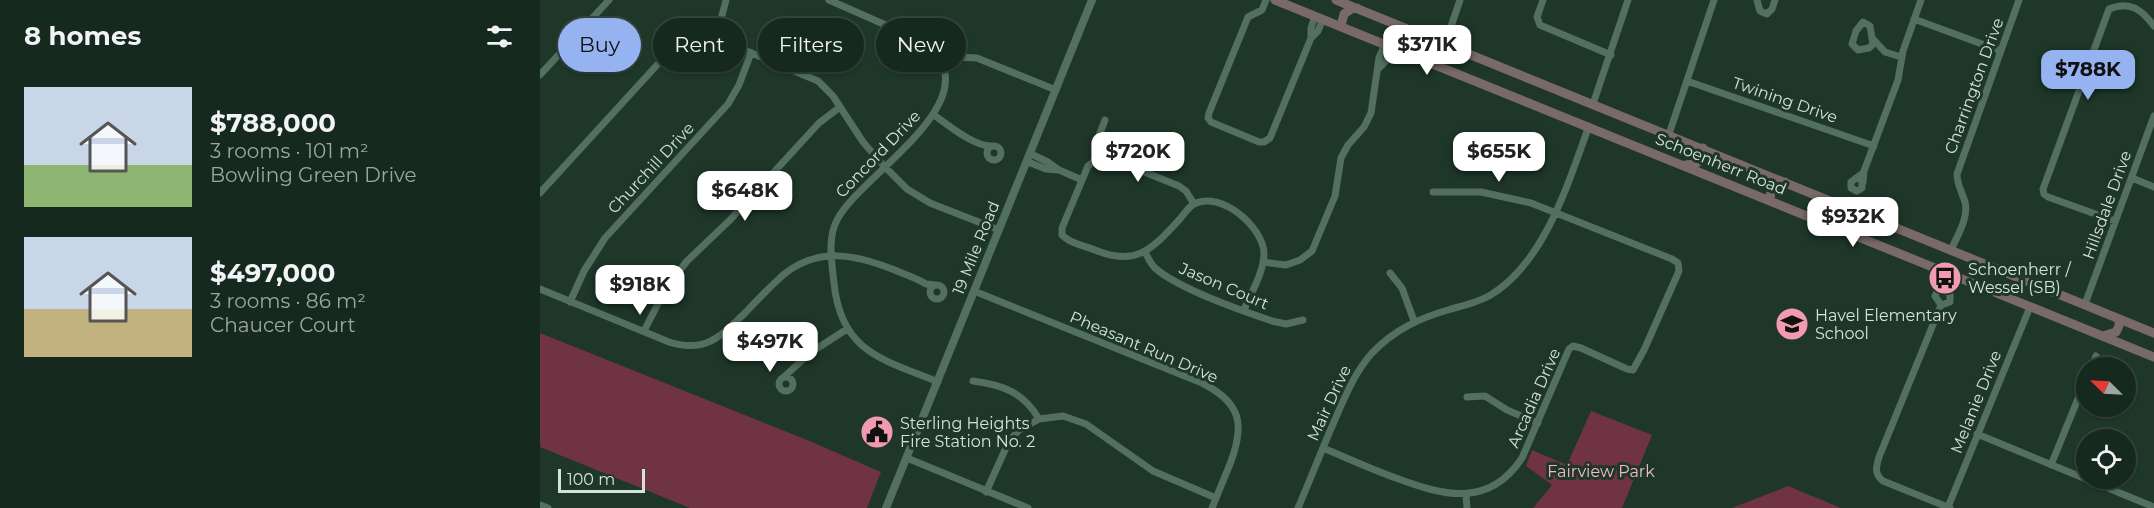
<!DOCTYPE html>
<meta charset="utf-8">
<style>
body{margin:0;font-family:Montserrat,sans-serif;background:#1f3128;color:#f1f3f6;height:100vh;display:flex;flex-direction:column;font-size:22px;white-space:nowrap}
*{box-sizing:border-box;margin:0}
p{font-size:20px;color:#9ea6a4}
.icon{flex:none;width:33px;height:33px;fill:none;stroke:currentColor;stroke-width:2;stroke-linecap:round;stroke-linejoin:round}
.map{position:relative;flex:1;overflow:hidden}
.panel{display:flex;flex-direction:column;background:#16291f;width:540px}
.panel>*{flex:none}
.guide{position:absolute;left:18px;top:18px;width:570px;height:54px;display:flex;gap:12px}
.needle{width:39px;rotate:294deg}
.buttons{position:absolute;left:1536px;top:357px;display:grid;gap:12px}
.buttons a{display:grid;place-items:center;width:60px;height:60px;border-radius:50%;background:#16291f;box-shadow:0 2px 4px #0004,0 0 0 2px #35453d;font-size:30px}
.scale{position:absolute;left:18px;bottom:15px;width:87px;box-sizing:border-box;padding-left:6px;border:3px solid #d4e3d9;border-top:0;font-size:16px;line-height:21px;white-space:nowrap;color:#d4e3d9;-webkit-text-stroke:4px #1e3729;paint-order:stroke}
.price{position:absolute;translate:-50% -51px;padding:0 14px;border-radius:12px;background:#fff;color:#222;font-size:20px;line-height:39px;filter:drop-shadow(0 2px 3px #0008)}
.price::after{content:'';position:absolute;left:50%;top:36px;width:18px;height:14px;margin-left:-9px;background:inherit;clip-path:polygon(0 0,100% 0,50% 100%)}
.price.selected{background:#95b2f1;color:#111}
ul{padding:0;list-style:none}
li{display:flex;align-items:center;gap:18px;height:150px;padding:0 24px}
li span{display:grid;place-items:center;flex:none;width:168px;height:120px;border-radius:0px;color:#555}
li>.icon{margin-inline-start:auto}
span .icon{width:72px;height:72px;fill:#fffc;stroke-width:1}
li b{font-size:26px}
h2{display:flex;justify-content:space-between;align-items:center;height:72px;padding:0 24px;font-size:26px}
.pill{padding:0 21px;border-radius:27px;background:#16291f;box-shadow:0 2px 4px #0004,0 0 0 2px #35453d;font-size:21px;line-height:54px}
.pill.selected{background:#95b2f1;color:#111}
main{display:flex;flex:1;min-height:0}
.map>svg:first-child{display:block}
</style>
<main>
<section class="panel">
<h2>8 homes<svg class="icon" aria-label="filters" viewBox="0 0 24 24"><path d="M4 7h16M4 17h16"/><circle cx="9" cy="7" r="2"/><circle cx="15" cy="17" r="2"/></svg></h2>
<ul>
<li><span style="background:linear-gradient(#c9d6e8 65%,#8fb573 0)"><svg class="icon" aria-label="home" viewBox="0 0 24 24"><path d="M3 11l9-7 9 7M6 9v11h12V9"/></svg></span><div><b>$788,000</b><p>3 rooms · 101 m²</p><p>Bowling Green Drive</p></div></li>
<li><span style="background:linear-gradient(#c9d6e8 60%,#c2b280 0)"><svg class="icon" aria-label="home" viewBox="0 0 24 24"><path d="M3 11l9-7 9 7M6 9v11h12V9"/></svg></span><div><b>$497,000</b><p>3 rooms · 86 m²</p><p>Chaucer Court</p></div></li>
</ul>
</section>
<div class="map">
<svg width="1614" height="508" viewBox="0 0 1614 508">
<rect width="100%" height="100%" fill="#1e3729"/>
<path fill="#703344" d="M0,333l267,107 74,32 -14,36h-177l-150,-61z
M1051,411l61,24 -30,73h-89l19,-23 -26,-19 6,-16 35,15z
M1248,486l53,22h-109z"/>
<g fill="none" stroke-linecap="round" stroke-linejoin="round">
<path stroke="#536f5e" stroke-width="7" d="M289,0l93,41c78,56 -61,132 -85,179 -10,19 -5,43 -3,63 7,69 48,76 104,99
M726,0l-4,10 -14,7 -39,96 -1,5 3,4 48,20h5l6,-4 41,-100
M1003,0l-6,17 3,8 71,30
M1217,0l3,11 7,3 5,-5 3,-9
M775,16l-4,12v10l7,-7 5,-12
M1374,19l87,32
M1323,22l7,4 3,18 -4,4 -11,2 -6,-6 4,-13z
M176,39l10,-39
M1334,40l11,12 16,5
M905,44l15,-44
M402,63l14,-6 21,1 79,32
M839,68l7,-7 6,-14
M0,75l69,-75
M1147,81l187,65
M1053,104l35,-104
M394,115c14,10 41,32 58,31
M1129,134l45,-134
M447 153a7 7 0 1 1 14 0a7 7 0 1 1-14 0Z
M558,158l-3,-12 10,-26
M488,162l18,7 13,1 -11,-8 -17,-8
M519,170l23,10
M1316,178l6,2v8l-5,3 -6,-3v-6l12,-9
M1592,178l22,9
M1323,182l1,-11 34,-91 5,-29 18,-51
M0,193l128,-140c16,-13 35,-18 55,-12l95,40 15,15 30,46 21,24 23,23 23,14 69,27
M654,204l-8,-13 -7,-5 -69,-28h-12l-10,8 -26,62v7c7,8 23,11 33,15 41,17 57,-1 83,-29 5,-5 10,-14 16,-17 27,-14 69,23 70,49 0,19 -13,40 -20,57
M1575,221l-67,-24 -4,-3 -1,-5 66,-180c21,-9 33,1 45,17
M1411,250c6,-14 18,-32 14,-48 -3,-10 -8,-17 -8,-28l62,-174
M605,252c3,6 5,11 10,16 24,21 85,42 117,53l14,3 17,-4
M723,262l23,3 14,-5 12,-9 23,-55 6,-38 7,-13 16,-18 7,-14 8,-55 6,-14
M850,273l12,15 12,33
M390 292a7 7 0 1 1 14 0a7 7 0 1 1-14 0Z
M0,289l129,53c37,12 53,-7 77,-30 12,-13 24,-25 37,-37 35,-28 70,-21 109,-6 12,5 24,9 34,15l9,1
M434,291l228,92c40,20 43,42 28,81 -6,15 -12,29 -18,44
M30,302l14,-31 21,-33 123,-134 11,-19 12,-32
M1545,304l69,-188
M1401,305l-6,-9 2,-4 5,-3 8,5v8l-9,3 -62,152c-3,10 -5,17 4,24l67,27
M104,331l22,-43 21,-27 43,-41 89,-97 21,-16
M1551,368l5,-12
M245,376l25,-23 37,-24
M239 384a7 7 0 1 1 14 0a7 7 0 1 1-14 0Z
M433,381c30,4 50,11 66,38
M927,397l18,-1 22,14 31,13
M1437,434l177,73
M783,448c24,10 48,21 73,30 48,18 93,30 126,-20l47,-109 4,-3 8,2 46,21 6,1 11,-20 35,-79 -1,-8 -6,-4 -141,-56 -50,-11h-48
M367,458l121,50
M1511,465l35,-86
M446,492l23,-51 10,-11 20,-11 24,-3 23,8 67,47 63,27
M926,496l1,12
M0,505l8,3
M1408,507l82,-200
M758,508c12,-28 23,-56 35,-84 11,-25 21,-51 39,-71 23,-24 48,-35 79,-44 12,-3 27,-7 38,-13 56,-33 79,-113 100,-170"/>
<path stroke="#536f5e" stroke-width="8" d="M346,508l206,-508"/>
<path stroke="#796968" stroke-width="9" d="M735,0l879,357
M796,0l818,333
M801,26l3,-12 7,-5 6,-1
M1146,165l9,-1 6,-4 2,-12
M1230,200c0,-11 5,-16 15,-18
M1563,336l13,-4 3,-6v-7"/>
</g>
<defs>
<symbol id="bus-disc" viewBox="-11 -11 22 22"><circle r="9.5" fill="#f29aaf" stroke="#1e3729"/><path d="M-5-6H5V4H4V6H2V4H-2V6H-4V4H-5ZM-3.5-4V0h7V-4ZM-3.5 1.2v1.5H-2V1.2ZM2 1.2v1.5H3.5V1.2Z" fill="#111"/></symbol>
<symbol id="school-disc" viewBox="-11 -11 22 22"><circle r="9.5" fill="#f29aaf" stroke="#1e3729"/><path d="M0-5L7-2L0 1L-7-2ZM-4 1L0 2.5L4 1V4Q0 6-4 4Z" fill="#111"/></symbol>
<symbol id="civic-disc" viewBox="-11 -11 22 22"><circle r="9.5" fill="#f29aaf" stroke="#1e3729"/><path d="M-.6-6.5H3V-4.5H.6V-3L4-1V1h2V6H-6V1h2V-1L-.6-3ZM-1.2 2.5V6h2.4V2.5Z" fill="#111"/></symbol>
</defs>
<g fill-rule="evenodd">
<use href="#bus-disc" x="1386" y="259" width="38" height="38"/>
<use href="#school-disc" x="1233" y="305" width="38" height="38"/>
<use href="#civic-disc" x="318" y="413" width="38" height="38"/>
</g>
<g text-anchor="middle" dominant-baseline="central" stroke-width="6" stroke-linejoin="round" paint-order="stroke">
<g font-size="16" fill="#d4e3d9" stroke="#1e3729">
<text transform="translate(1434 86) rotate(-70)">Charrington Drive</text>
<text transform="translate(1245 100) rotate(19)">Twining Drive</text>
<text transform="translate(338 154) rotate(-46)">Concord Drive</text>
<text transform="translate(1181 164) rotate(22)">Schoenherr Road</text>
<text transform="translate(111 168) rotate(-47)">Churchill Drive</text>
<text transform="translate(1567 205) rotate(-70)">Hillsdale Drive</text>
<text transform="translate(436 248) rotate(-68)">19 Mile Road</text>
<text transform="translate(684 286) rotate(23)">Jason Court</text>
<text transform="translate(604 347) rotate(23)">Pheasant Run Drive</text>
<text transform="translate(994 398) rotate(-66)">Arcadia Drive</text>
<text transform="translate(1436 402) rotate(-68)">Melanie Drive</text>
<text transform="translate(789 403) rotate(-65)">Mair Drive</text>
</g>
<g font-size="16" fill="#d4e3d9" stroke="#1e3729" text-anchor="start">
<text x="1428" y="269">Schoenherr /<tspan x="1428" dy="18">Wessel (SB)</tspan></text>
<text x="1275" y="315">Havel Elementary<tspan x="1275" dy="18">School</tspan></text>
<text x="360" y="423">Sterling Heights<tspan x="360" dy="18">Fire Station No. 2</tspan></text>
</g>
<g font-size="16" fill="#f7b8c6" stroke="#1e3729">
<text x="1061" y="471">Fairview Park</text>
</g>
</g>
</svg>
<div class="buttons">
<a><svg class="needle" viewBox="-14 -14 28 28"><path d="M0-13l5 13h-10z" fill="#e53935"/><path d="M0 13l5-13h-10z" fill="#9ea6a4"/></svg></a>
<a><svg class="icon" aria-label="locate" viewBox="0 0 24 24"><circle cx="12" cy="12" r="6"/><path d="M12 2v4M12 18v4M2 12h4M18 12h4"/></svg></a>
</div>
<div class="scale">100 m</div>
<b class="price" style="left:887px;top:76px">$371K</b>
<b class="price selected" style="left:1548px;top:101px">$788K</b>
<b class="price" style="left:598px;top:183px">$720K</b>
<b class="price" style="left:959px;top:183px">$655K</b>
<b class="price" style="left:205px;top:222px">$648K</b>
<b class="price" style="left:1313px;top:248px">$932K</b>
<b class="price" style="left:100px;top:316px">$918K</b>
<b class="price" style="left:230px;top:373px">$497K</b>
<div class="guide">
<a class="pill selected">Buy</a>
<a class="pill">Rent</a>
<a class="pill">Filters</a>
<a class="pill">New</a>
</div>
</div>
</main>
